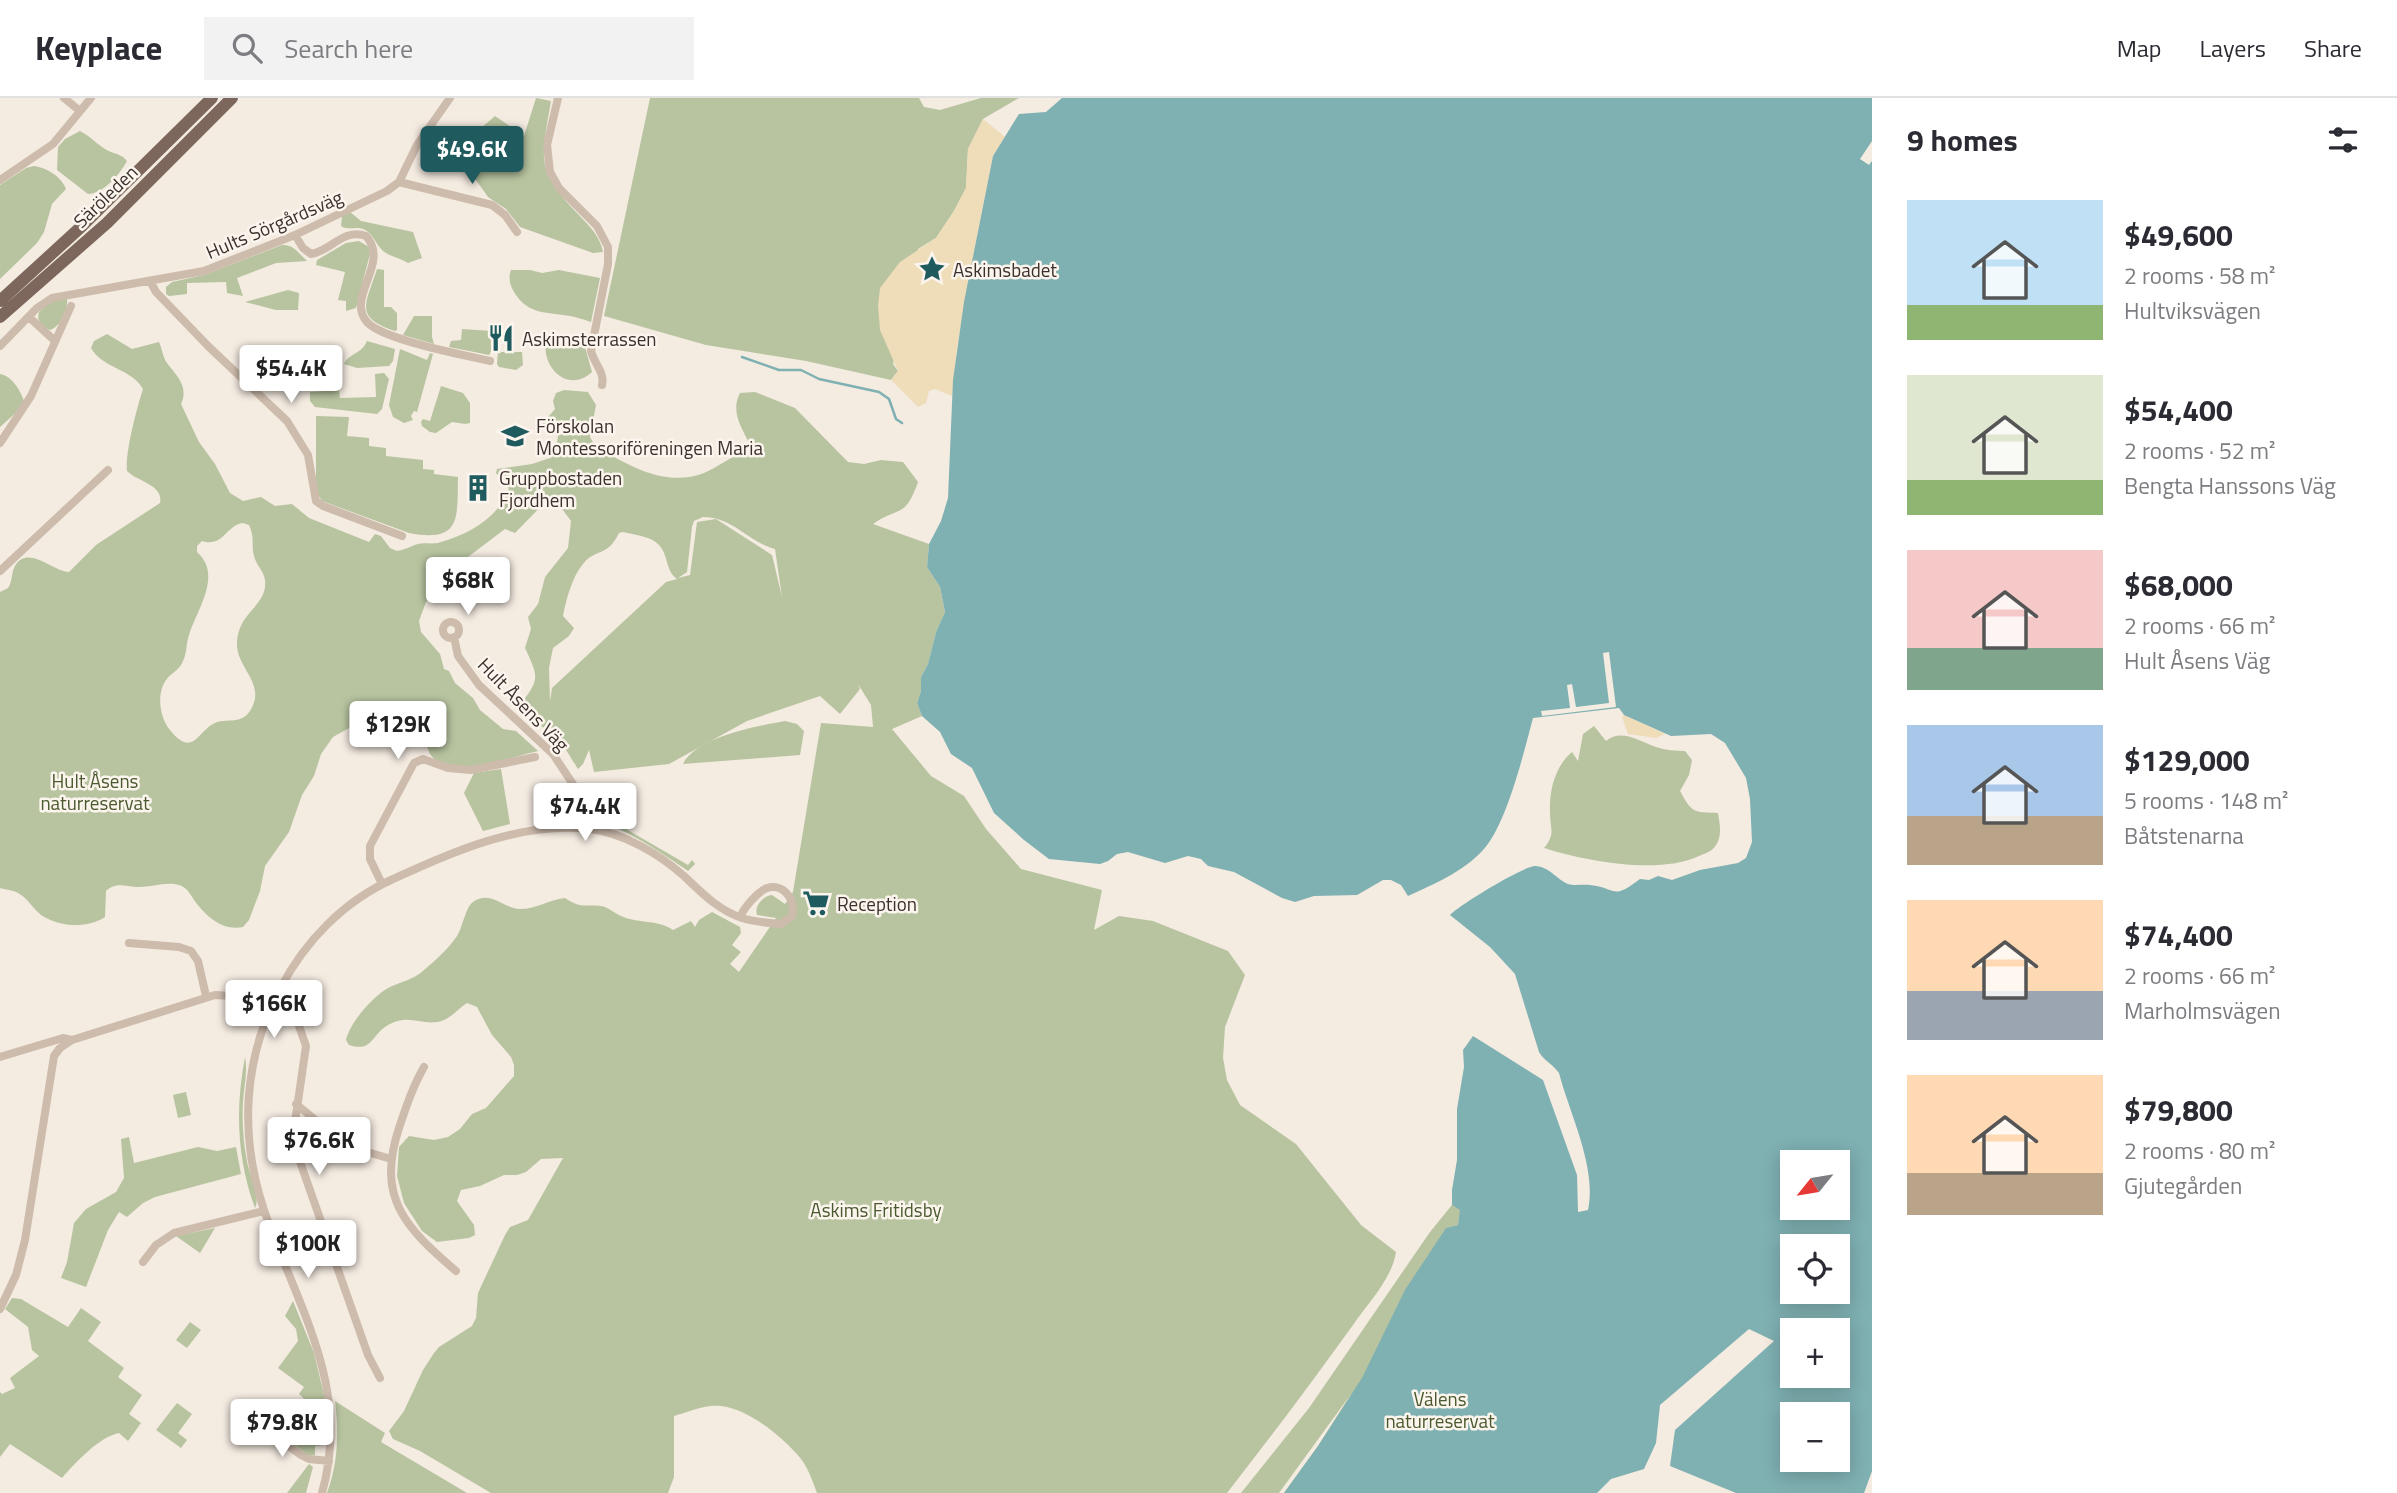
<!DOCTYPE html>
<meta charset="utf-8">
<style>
body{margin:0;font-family:"Titillium Web",sans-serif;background:#f2f2f3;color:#2b2b33;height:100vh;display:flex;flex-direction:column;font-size:26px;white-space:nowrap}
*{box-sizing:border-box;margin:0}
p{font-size:23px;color:#7c7c81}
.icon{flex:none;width:38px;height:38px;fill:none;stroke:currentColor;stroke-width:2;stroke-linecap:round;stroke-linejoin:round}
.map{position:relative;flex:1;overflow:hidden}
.panel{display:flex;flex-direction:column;background:#fff;width:525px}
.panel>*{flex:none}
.needle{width:46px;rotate:240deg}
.controls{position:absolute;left:1780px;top:1052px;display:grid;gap:14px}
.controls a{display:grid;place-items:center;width:70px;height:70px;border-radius:0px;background:#fff;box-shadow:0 4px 18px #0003;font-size:35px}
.price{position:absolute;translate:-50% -60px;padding:0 16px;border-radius:7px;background:#fff;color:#222;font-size:23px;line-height:46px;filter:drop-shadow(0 2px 4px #0008)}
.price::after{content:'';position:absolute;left:50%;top:42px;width:21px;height:16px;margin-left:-10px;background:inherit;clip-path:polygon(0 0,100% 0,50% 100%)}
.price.on{background:#1f5a5e;color:#fff}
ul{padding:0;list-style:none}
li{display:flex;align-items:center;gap:21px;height:175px;padding:0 35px}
li span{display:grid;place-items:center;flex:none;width:196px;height:140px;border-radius:0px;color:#555}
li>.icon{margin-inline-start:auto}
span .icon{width:84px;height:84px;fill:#fffc;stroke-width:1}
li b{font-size:30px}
h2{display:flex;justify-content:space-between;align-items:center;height:84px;padding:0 35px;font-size:30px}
header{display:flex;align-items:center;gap:42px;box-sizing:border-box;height:98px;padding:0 35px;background:#fff;border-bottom:2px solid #e1e1e2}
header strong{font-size:33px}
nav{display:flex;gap:38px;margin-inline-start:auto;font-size:24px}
.search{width:490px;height:63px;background:#f2f2f3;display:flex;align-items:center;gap:18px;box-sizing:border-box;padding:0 24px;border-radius:0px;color:#7c7c81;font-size:26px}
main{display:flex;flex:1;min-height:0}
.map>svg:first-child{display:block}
</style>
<header>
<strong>Keyplace</strong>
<div class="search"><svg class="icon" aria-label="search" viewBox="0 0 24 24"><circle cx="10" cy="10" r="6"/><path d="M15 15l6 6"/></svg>Search here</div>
<nav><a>Map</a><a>Layers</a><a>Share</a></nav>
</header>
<main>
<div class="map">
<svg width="1872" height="1395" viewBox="0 0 1872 1395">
<rect width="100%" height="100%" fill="#f4ebe1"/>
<path fill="#b8c4a0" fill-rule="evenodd" d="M536,0l15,3c-10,59 -16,69 28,114 11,12 21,21 24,37l-10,1 -73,-26 -14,-18 -18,-12 -17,-24 -8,-7 2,-24 30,-26 29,20z
M650,0h269l5,9 16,3 41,-12h38l-36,21 -15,30 -2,39 -12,23 -18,27 -18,11 -25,115 5,7 -7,9 -85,-19 -100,-16 -102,-29z
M80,33c12,6 19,16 31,21 8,3 11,3 16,9 -7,13 -24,33 -39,33l-31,-24 1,-23 7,-8z
M34,68c13,2 27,10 32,23l-14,15 -8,28 -7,11 -37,36v-94l26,-17z
M350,114l11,9 52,11 9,26 -14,5c-8,-5 -20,-7 -26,-13 -7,-7 -9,-17 -19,-21 -8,-3 -14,2 -22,-3l1,-10z
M359,143l10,6 1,7 -14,54 -10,3v-10l-8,-1 7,-28 -29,-7 1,-5 29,-17z
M282,147c12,-1 17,9 25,16l-31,2 -39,15 6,18 -16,-3 -1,-11 -39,1v11l-18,2 -3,-2v-7l6,-5 32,-7z
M377,171l7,1v37h7l6,6v17l-2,1c-42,-14 -29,-27 -18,-62z
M511,172h19l12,3 17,-3 41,8 -9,44c-9,-3 -18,-6 -28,-7 -21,-3 -36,-2 -49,-23 -4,-7 -6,-14 -3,-22z
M288,192l11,3 -1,17h-22l-31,-8z
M67,201c1,11 -6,27 -17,31l-9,-5 -3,-7 1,-6 14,-12z
M414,218h18v21l2,7 -31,-9z
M462,231l30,2v19l-3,5 -40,-8 2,-6 10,-1z
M107,236l25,15 27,-7c3,6 4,16 8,21 10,13 22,24 14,41l18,38 16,22 15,29 13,8 18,-4 14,9 17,-2 17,14 60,24 6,-8 6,2 9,12 7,3c8,-1 14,-5 21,-7 7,-2 15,1 23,-2 28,-8 57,-24 68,-53l-13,-16 1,-4 35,-5 18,-6c6,-11 12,-23 4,-34h-12l13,-15 -2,-8 3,-8 8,-3 24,2 8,13 -6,32 5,9c33,19 70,42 109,27 16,-7 28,-18 45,-22l1,-6c-8,-17 -20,-33 -10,-52l15,-1 40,16 53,54 16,2 17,-4 22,2 15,20c-13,37 -19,24 -45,42l56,20 -2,23 13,20 5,25 -9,20 -8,32 -7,13v14l-4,12 5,13 -30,13 39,47 33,20 22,33 35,40 81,21 -8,40 25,-14 34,5 75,30 17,24 -20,52 -2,31 4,22 13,25 56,39 65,81 35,27c-4,27 -28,51 -43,73 -41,57 -83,113 -126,168h-410c-4,-11 -9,-25 -16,-34 -17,-21 -52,-50 -80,-53 -15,-2 -33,6 -47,10v61l-6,16h-177l-71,-42 -27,-12 -4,-8 15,-20 19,-41 11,-17 5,-6 33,-21 4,-8 2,-25 27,-58 5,-8 18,-7 35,-62 -22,1 -15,13 -9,3h-13l-24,11 -19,4 -4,11 17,24 1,10 -6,3 -32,4 -15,-11 -18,-28 -7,-27 2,-29 10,-11 25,4 14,-3 12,-8 12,-15 14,-6 28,-32v-11l-3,-8 -19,-22 -15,-28 -10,-4c-8,5 -14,13 -23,17 -20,8 -33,-7 -54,4 -19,9 -16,29 -41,21l-3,-5c4,-18 28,-45 44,-53 11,-5 24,-8 33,-16 13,-11 25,-22 34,-35 6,-9 8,-28 16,-34 17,-12 29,5 45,7 17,1 30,-9 47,-11 16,11 19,6 36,8 7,1 13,7 20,10 17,8 36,3 52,14l18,-9 4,6 4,-7 13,-8 28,15 1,6 -9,12 9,7 -11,12 9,8 37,-54 -19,-3c-3,-9 6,-19 15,-20l13,9 8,-12 28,-169 52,4 -2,-22 -13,-21 2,5 -20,25 -20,-18 -73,25 -78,43 -75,8 -5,-22 -6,14 -5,5c-10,-15 -21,-39 -39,-43l-3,-10 -12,-1 -5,-9c21,-27 20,-28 6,-58l6,-19 -3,-12 10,-13 7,-27 23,-29 3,-27 -19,-26 -37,38 -10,-4 -61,46 -2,11 -16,16 -7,19 2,11 19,22 4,15 5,2 6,12 18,15 7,12 23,19 13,2 22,20c-24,5 -94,32 -109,1 -3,-7 -3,-15 -3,-22l-59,-8 -16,5 -18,10 -12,17 -7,22 -12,19 -13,37 -24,34 -5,25 -11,29 -6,7c-19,4 -34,-8 -46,-23 -5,-6 -9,-17 -18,-19 -14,-4 -29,3 -43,2 -11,-1 -21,-5 -30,4l-1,26c-18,12 -46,10 -64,-2 -8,-6 -12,-15 -20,-20 -6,-5 -14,-5 -21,-7v-296l8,-4c5,-7 3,-16 7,-22 13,-22 38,6 54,6l27,-27 64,-42c4,-18 -22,-21 -33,-32 -2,-19 10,-63 16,-82 -12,-21 -40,-20 -52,-41l3,-7zM703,419c30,0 45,25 72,32l7,48 -10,-42 -56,-36 -19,3 -7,53 -12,3 9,-6 5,-45 2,-6zM243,425l6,2c6,13 2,19 5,31 2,9 10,15 11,24 3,27 -28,31 -28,65 0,21 26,38 16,60 -9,23 -27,11 -40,19 -15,8 -21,34 -43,6 -10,-12 -14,-36 -4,-50 5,-7 14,-10 17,-19 4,-8 3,-17 6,-26 8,-26 34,-60 8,-83v-6l5,-5c21,7 24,-16 41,-18zM623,434c11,3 28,4 36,13 10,11 6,25 18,34l-11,3 -114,106 -2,13 -1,-33 4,-20 16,-12 5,-8 -11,-12c3,-16 9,-39 20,-52 12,-16 24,-6 36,-31z
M554,238h28l10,36c-24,22 -51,-4 -46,-32z
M367,243l28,8 -2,12 -4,5 -32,2 -13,-4c5,-11 18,-10 23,-23z
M400,251l27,11 3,-7 3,1 -16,58 -3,-1 -3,5 2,4 -9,3 -11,-6 -4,-12z
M498,254h24l1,13 -7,5 -17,-3 -2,-3z
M384,275l5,6 -7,30 -5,5 -62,-7 -5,-6v-9l29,-2 1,8 36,-1 -1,-23z
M0,276c12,2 20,16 24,27l-4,8 -20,18z
M441,288l22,7 7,10v20l-5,1 -13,-2 -16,11 -6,-1 -8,-6 -1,-4 2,-3 7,2z
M316,318l33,1 -2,19 22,2v8l17,2v8l37,4v9l11,1v4l24,3c-1,41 4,66 -49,56l-87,-32 -6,-10z
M785,623l12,3 7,7 -4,24 -117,9c13,-27 74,-38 102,-43z
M1594,628l12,15c15,-13 35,1 50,6 9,3 20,4 29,4l7,9 -3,15 -9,16c12,22 13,21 38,22 2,12 5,26 -5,36 -3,3 -10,5 -14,7 -40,19 -114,5 -155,-8 12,-15 6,-18 6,-36 -1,-21 5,-46 22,-60l6,9 5,-27z
M501,671l9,55 -27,7 -19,-38 10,-20z
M613,716l10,5 -2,7 67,39 4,-5 3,4 -7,7c-19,-13 -38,-26 -59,-37 -8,-5 -18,-7 -26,-12z
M245,959c3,15 -1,29 -2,44 -1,20 0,40 4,60 2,13 14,36 8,47 -18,-49 -20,-99 -10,-151z
M186,994l5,23 -13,3 -5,-23z
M129,1039l5,26 64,-16 19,4 19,-4 5,27 -86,23 -12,6 -16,14 -8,-5 -11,18 -22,57 -25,-9 6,-16 7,-39 12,-14 30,-17 8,-14 -3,-39z
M1452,1107l9,5 -3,15 -11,3 125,265h-288l34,-47 33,-52 -72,99h-38l68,-85 121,-176z
M215,1130l-15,25 -24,-17z
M12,1200l9,1 47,28 13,-19 20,14 -13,19 36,27 -6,9 24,18 -13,19 12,9 -13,18 -9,-8c-20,4 -44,30 -57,45l-52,-34 -10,13v-65l2,2 13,-6 -5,-10 29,-22 -7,-6 -4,-23 -23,-18z
M293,1203l21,52 11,46v46l-10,1v9l-6,1 -27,-21 5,-7 8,5c12,-16 22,-23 4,-39l5,-7 -26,-19 20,-27 -2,-12 -11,-13z
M190,1224l11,8 -14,18 -11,-8z
M335,1303l50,32 -4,9 86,51h-140c11,-29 12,-61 8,-92z
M177,1305l15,11 -14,19 9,7 -6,8 -25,-18z
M309,1366l4,3 -7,26h-19z"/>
<path fill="#efdcb8" d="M983,21l22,18 -12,19 -15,75 -21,117 -5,48 -17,-7 -6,2 -3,12 -8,4 -27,-27 7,-9 -18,-41 -2,-24 2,-18 20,-26 36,-24 18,-27 12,-23 2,-39z
M1624,617l41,19 -9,4 -28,-4 -6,-17z"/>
<path fill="#7fb0b2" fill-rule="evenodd" d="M1062,0h810v43l-12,18 9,6 3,-4v1310l-8,22h-128l-66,-27 5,-36 99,-89 -25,-12 -89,76 -4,38 -12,26 -33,10 -14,14h-313l34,-47 44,-68 43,-88 41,-62 12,-3 2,-15 -8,-5v-15l5,-30v-51l7,-42 -1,-17 10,-14 70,44 34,95 1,37 10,-2c9,-43 -18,-95 -29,-137 -6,-9 -15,-12 -20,-21l-24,-78 -25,-27 -40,-32c9,-10 74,-49 85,-49 15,1 21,13 33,18 6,2 16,0 22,1 28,3 21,16 50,-6l9,1 9,-4 14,4 28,-10 38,-7 8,-5 6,-16 -2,-43 -4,-21 -21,-35 -14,-9 -40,2 -47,-21 -5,-7 -86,10c-9,34 -27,108 -50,132 -20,22 -49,34 -75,46l-7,-11 -10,-5h-8l-26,15 -43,1 -19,6 -13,-4 -48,-26 -26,-6 -7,-7 -13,-3 -23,7 -37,-11 -11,2 -9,7 -8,3 -51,-5 -25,-19 -30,-27 -22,-45 -21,-14 -11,-22 -18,-16 -5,-13 4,-12v-14l7,-13 8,-32 9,-20 -5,-25 -13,-20 2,-23 12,-23 7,-23 5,-118 11,-78 29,-146 26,-42 27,-2zM1792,1064h46v46h-46zM1792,1148h46v46h-46zM1792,1232h46v46h-46zM1792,1316h46v46h-46z"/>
<path fill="#f4ebe1" d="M1609,554l7,55 -74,9 -1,-5 29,-3 -3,-23 5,-1 4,23 33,-4 -6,-50z"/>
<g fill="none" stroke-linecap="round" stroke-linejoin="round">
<path stroke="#7fb0b2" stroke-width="2.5" d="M742,259l37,13h22l18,9 60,13 10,7 7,20 6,4"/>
<path stroke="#cdbbac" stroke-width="8" d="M64,0l16,13
M558,0l-11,47 3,27 9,16 38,38 11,21v17l-17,87c3,13 14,21 11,34
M0,82l53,-36 38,-46
M399,84l93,23 13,10 12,17
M295,137l8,13 8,6c20,-3 32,-26 55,-18 25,27 -21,61 1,86 16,18 98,33 123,39
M150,183l6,11 52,54 79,75 21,34 8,46 7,5 79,30
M29,219l26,24
M0,248l37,-38 15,-10 152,-27 91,-36 92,-44 12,-9 18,-37 33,-47
M0,345l31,-47 40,-90
M0,473l108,-101
M443 532a8 8 0 1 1 16 0a8 8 0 1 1-16 0Z
M454,539l4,19 21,29 74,69 35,53 1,22
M382,786l-12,-25v-13l44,-83 9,-4 25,9 23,2 64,-13
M129,845l50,4 12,4 7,10 8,35
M0,959l63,-19 9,2
M424,969c-11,19 -18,40 -25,61 -23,70 6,99 57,143
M296,1006l51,42 44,13
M143,1164l13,-17 18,-12 90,-22
M0,1211l16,-34 9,-35 29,-184 6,-8 12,-8 143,-45 17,1 54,19 12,8 8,23 -11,76 3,34 70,199 12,23
M249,1319l52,38 8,4 20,2
M322,1395c30,-107 -25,-186 -58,-283 -25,-75 -21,-151 16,-221 25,-48 64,-88 113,-110 62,-28 128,-58 197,-50 34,4 69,25 94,47 18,17 34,34 58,42 12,4 26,5 39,6l11,-8c4,-16 -8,-33 -25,-28 -10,4 -23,20 -27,29"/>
<path stroke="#7d675c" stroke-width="12" d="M0,203l82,-75 130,-128
M0,219l107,-94 125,-125"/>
</g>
<defs>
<symbol id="sight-bare" viewBox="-9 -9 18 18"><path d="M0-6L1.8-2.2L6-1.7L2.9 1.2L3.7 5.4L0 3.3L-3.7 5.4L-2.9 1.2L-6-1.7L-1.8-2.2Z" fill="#1f5a5e" stroke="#fbf5ee" stroke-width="2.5" paint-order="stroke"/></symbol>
<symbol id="restaurant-bare" viewBox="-9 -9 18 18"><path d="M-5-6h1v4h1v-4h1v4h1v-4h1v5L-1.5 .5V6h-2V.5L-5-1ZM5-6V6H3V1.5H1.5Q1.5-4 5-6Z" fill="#1f5a5e" stroke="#fbf5ee" stroke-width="2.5" paint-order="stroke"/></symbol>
<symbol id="school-bare" viewBox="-9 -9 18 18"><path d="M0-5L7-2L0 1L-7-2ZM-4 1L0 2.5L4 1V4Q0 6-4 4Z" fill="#1f5a5e" stroke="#fbf5ee" stroke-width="2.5" paint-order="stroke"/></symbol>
<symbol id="building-bare" viewBox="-9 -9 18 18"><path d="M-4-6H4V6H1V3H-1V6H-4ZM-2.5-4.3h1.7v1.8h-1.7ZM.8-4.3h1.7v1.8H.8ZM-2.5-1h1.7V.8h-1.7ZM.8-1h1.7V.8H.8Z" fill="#1f5a5e" stroke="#fbf5ee" stroke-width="2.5" paint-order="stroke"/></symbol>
<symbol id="supermarket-bare" viewBox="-9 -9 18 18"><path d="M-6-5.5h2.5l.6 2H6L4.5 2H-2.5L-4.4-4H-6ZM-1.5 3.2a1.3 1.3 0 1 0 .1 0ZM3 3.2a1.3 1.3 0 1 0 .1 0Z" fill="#1f5a5e" stroke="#fbf5ee" stroke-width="2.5" paint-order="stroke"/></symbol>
</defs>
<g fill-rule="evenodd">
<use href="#sight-bare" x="913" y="152" width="38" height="38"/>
<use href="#restaurant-bare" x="482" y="221" width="38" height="38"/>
<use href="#school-bare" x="496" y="319" width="38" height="38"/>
<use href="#building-bare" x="459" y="371" width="38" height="38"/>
<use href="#supermarket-bare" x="797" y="786" width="38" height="38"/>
</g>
<g text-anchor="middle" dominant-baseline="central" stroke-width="5" stroke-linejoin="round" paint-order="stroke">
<g font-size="19" fill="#3b302b" stroke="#fbf5ee">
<text transform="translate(105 98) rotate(-44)">Säröleden</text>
<text transform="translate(274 126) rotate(-23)">Hults Sörgårdsväg</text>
<text transform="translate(524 606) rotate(46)">Hult Åsens Väg</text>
</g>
<g font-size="19" fill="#3b302b" stroke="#fbf5ee" text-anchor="start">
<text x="953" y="171">Askimsbadet</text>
<text x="522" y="240">Askimsterrassen</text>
<text x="536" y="327">Förskolan<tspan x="536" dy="22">Montessoriföreningen Maria</tspan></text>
<text x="499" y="379">Gruppbostaden<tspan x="499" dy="22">Fjordhem</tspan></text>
<text x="837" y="805">Reception</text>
</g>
<g font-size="19" fill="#4a5a2e" stroke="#fbf5ee">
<text x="95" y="682">Hult Åsens<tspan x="95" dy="22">naturreservat</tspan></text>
<text x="876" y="1111">Askims Fritidsby</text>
<text x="1440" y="1300">Välens<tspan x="1440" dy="22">naturreservat</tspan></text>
</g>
</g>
</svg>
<div class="controls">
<a><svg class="needle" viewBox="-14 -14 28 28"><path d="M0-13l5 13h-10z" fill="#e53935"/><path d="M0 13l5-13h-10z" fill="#7c7c81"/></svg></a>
<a><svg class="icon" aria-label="locate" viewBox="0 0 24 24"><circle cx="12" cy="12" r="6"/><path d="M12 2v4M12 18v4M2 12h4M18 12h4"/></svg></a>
<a>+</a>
<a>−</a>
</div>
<b class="price on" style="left:472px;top:88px">$49.6K</b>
<b class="price" style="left:291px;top:307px">$54.4K</b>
<b class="price" style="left:468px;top:519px">$68K</b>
<b class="price" style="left:398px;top:663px">$129K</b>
<b class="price" style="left:585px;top:745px">$74.4K</b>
<b class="price" style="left:274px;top:942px">$166K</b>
<b class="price" style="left:319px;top:1079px">$76.6K</b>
<b class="price" style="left:308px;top:1182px">$100K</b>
<b class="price" style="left:282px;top:1361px">$79.8K</b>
</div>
<section class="panel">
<h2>9 homes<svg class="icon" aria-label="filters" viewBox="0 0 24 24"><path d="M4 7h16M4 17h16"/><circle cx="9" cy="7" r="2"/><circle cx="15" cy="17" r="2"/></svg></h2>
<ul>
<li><span style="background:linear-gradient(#bfe0f5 75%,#8fb573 0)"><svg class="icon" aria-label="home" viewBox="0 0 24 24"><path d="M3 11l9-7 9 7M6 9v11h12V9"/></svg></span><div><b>$49,600</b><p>2 rooms · 58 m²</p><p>Hultviksvägen</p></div></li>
<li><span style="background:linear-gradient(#dfe7d0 75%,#8fb573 0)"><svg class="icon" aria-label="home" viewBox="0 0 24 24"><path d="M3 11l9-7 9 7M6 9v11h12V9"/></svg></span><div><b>$54,400</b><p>2 rooms · 52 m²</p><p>Bengta Hanssons Väg</p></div></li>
<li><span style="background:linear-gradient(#f6c9c9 70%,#7fa58c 0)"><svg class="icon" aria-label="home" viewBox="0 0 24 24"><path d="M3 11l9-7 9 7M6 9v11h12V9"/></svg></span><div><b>$68,000</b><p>2 rooms · 66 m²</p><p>Hult Åsens Väg</p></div></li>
<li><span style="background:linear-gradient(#a9c7e8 65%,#b9a48a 0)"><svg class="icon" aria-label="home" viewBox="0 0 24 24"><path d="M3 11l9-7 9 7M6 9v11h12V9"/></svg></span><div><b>$129,000</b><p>5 rooms · 148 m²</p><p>Båtstenarna</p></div></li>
<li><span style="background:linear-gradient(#ffd9b3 65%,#9aa5b1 0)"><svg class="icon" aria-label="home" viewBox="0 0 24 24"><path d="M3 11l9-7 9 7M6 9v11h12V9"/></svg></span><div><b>$74,400</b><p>2 rooms · 66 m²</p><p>Marholmsvägen</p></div></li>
<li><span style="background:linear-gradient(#ffd9b3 70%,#b9a48a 0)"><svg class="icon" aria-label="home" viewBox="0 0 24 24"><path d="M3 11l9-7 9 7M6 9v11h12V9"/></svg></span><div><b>$79,800</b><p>2 rooms · 80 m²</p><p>Gjutegården</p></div></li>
</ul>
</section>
</main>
